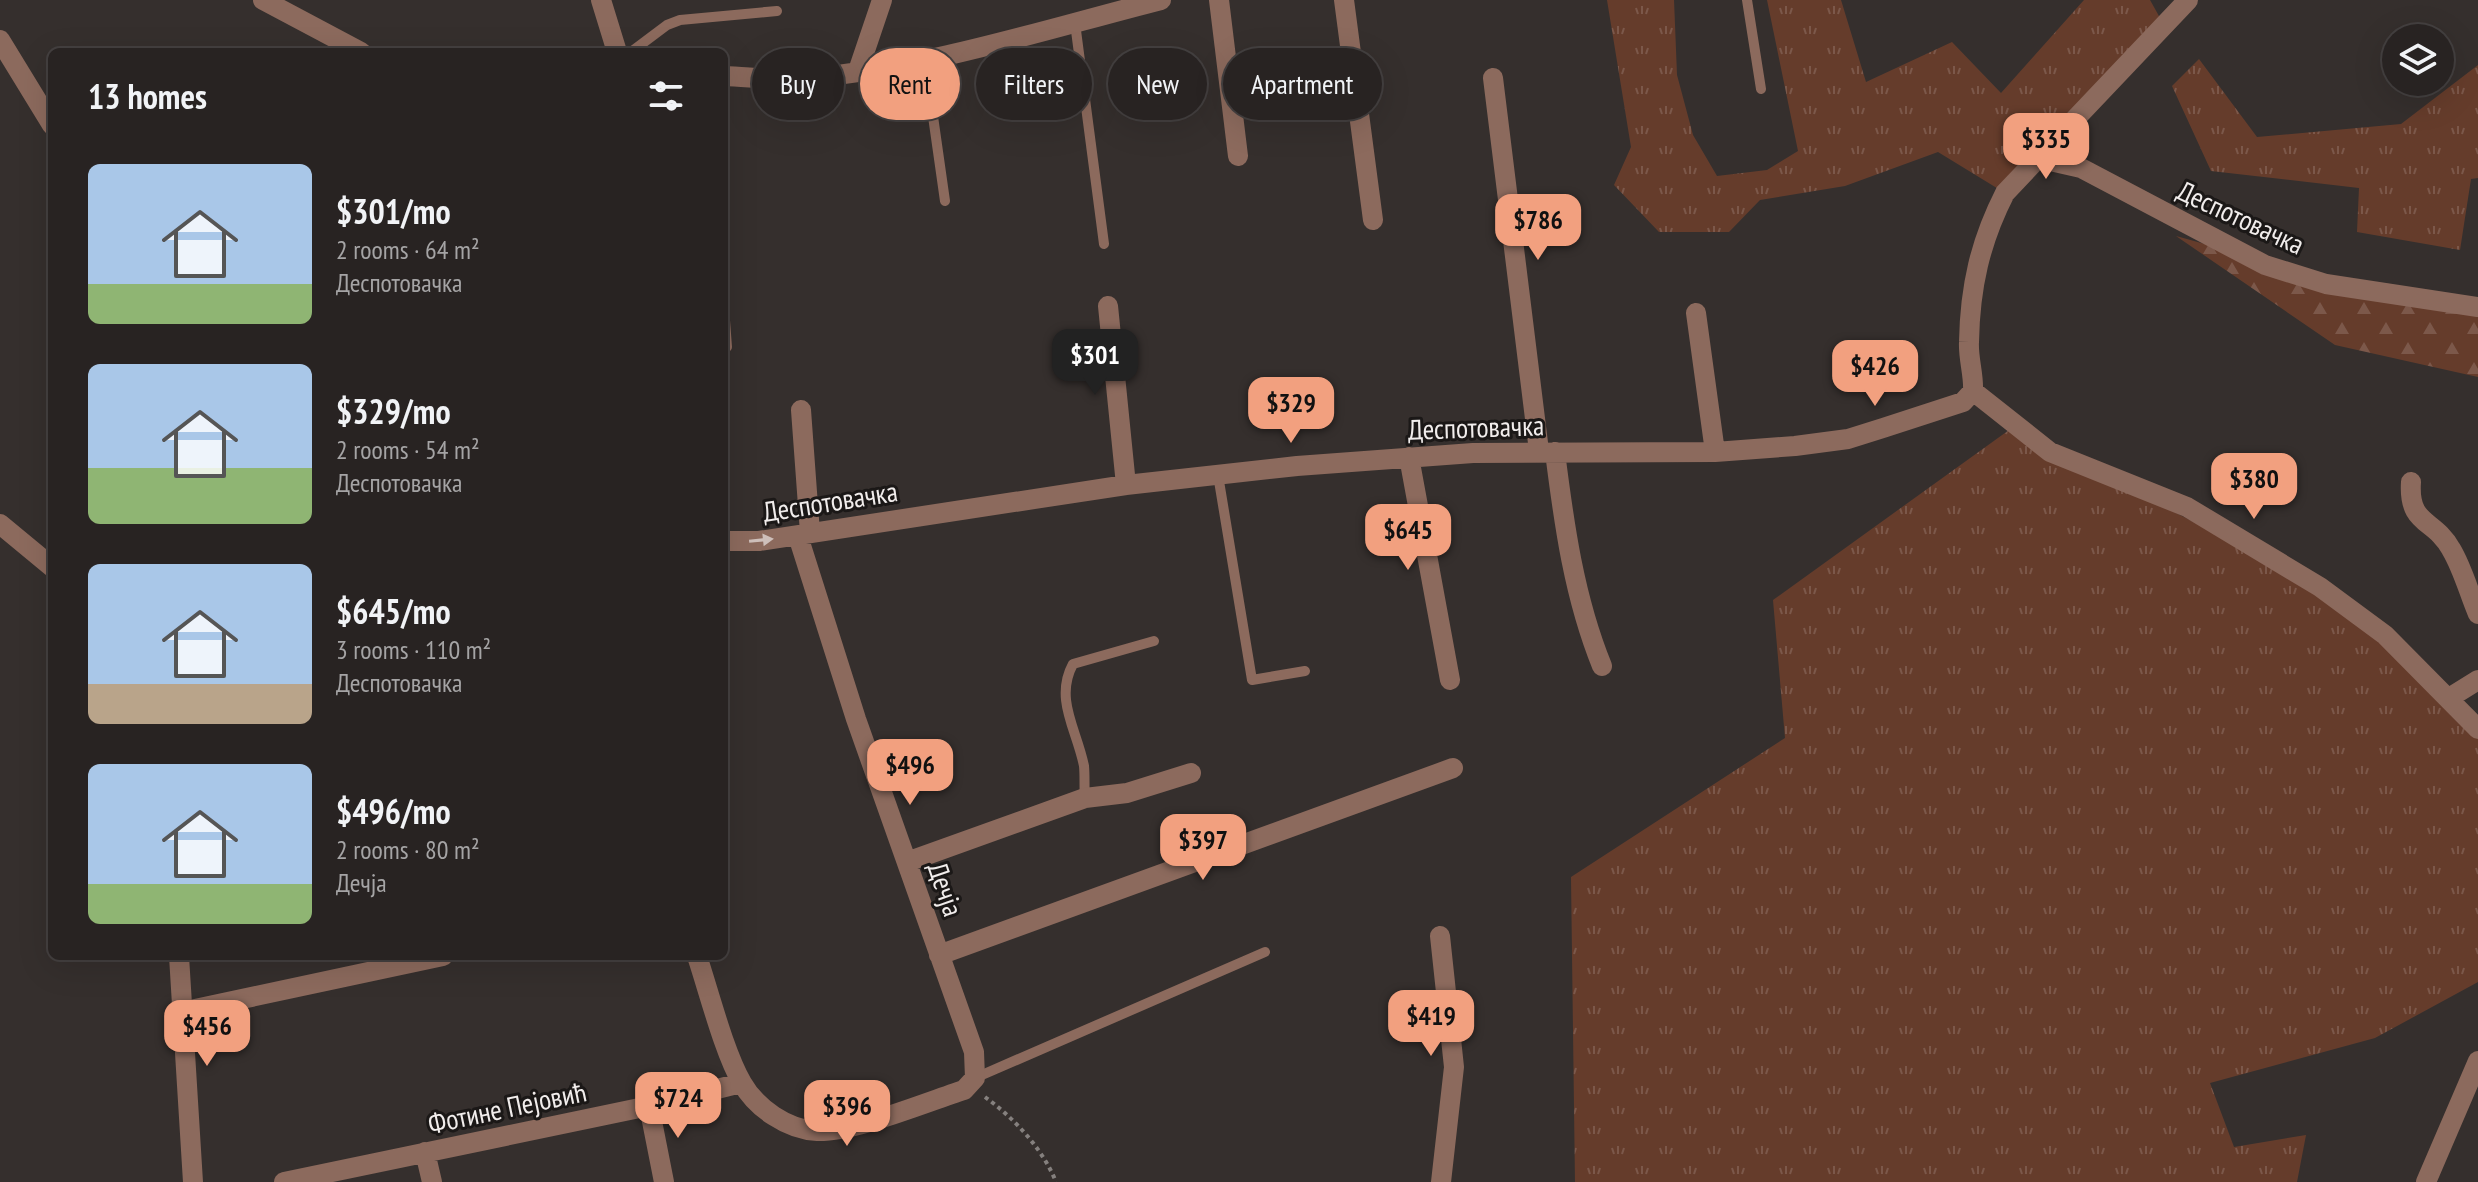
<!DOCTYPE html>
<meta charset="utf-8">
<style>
body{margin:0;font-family:"PT Sans Narrow",sans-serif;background:#302b2a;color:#f1f3f6;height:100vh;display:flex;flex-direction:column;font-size:30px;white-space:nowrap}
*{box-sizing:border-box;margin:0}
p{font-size:26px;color:#a5a4a5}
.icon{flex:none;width:44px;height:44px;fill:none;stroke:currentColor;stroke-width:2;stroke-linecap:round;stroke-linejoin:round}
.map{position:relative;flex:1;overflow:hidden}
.drawer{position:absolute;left:48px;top:48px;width:680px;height:912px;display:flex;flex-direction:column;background:#282322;border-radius:12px;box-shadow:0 8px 32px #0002,0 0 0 2px #444040}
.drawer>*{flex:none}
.guide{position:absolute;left:752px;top:48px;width:760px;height:72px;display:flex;gap:16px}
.tools{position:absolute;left:2382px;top:24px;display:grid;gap:16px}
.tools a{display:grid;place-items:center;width:72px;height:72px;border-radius:50%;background:#282322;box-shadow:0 8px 32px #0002,0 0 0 2px #444040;font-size:40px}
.price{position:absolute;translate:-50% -68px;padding:0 18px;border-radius:16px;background:#f2a07f;color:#111;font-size:26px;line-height:52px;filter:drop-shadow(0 2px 4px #0008)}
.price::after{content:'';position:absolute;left:50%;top:48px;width:24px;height:18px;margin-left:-12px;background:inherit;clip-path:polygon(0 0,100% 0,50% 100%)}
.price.current{background:#222;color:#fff}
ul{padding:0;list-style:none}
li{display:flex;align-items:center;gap:24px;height:200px;padding:0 40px}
li span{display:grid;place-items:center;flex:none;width:224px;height:160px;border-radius:12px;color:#555}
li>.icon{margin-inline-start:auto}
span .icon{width:96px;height:96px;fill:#fffc;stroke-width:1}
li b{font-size:34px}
h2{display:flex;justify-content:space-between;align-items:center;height:96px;padding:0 40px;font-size:34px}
.pill{padding:0 28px;border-radius:36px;background:#282322;box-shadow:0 8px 32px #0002,0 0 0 2px #444040;font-size:28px;line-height:72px}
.pill.current{background:#f2a07f;color:#111}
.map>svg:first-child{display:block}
</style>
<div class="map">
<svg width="2478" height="1182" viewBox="0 0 2478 1182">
<defs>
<pattern id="grass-tufts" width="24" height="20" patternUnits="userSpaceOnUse" patternTransform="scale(2)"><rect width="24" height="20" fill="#653c2b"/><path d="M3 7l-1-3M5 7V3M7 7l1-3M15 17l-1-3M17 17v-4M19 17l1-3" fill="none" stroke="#7c584a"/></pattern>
<pattern id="forest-firs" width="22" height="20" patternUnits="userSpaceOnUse" patternTransform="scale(2)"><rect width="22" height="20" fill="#653c2b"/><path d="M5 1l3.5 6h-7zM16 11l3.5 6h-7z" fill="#7c584a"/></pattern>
</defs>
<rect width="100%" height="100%" fill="#352f2d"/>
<path fill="url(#grass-tufts)" d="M1607,0h67l3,75 16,60 24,41 50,-6 31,-19 -31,-151h74l25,82 86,-40 49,51 83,-93h66l14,25 -159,168 -67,-41 -93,34 -85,14 -31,32h-70l-45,-47 17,-38z
M2199,59l58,78 144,-13 77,-59v113l-7,1 -11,71 -103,-18 2,-44 -148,-17 -39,-85z
M2016,425l65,39 239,123 158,142v253l-103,56 -165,45 24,64 72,-12 -9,47h-722l-4,-305 214,-139 -12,-138z"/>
<path fill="url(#forest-firs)" d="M2176,236l173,48 129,25v68l-143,-32z"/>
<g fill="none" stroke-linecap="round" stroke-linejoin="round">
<path stroke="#85807e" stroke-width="4" stroke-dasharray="4 4" stroke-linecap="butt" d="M985,1097c29,21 58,52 71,85"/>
<path stroke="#8c6a5d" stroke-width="10" d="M1747,0l14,89
M1075,23l29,221
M631,52l36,-27 13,-5 97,-9
M925,60l20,141
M724,307l3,40
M1218,475l34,205 53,-9
M1085,798c-1,-11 0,-22 -1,-32 -7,-36 -30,-67 -11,-102l81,-23
M975,1078l290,-126"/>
<path stroke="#8c6a5d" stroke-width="20" d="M263,0l98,52
M601,0l16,52
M1219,0l19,156
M1344,0l29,220
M0,40l52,85
M858,71l24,-71
M724,76c28,1 58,5 85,2 117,-10 238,-49 352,-78
M1493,78l46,373
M2037,158l44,10 184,97 61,19 152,23
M1108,306l18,179
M1696,313l19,139
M1973,391l77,61 137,55 133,80 65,48 93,94
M801,410l9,123
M1555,452c9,72 19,145 47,214
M1409,457l41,223
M2411,482c-3,44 23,36 40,67 12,20 18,44 27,65
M724,541h35l367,-56 171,-19 176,-13 242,-1 80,-6 53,-7 35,-11 80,-26 10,-11c1,-16 -5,-33 -4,-49 1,-55 11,-100 36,-149l183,-193
M2449,698l29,-18
M907,862l178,-64 42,-5 64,-20
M1440,936l14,131 -13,115
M939,955l514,-187
M697,956c12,36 27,96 45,127 14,25 46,47 75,48 38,1 109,-29 147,-41l11,-12 -1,-26 -118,-333 -58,-183
M181,1012l262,-56
M649,1106l15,76
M425,1152l7,30
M284,1182l365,-76 92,-23
M2426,1182l52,-121"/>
<path stroke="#8c6a5d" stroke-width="20" d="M0,524l52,43
M179,956l14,226"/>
</g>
<defs><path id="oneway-solid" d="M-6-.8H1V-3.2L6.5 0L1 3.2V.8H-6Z" transform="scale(2)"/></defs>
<use fill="#cebfba" href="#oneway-solid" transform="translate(761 540) rotate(-6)"/>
<g text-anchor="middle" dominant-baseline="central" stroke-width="6" stroke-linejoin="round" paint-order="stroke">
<g font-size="28" fill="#f1edec" stroke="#1b1817">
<text transform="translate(2241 217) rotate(25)">Деспотовачка</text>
<text transform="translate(1476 427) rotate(-2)">Деспотовачка</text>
<text transform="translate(830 501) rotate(-9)">Деспотовачка</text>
<text transform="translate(946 889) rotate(71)">Дечја</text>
<text transform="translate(507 1107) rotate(-12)">Фотине Пејовић</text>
</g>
</g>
</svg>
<div class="tools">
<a><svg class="icon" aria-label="layers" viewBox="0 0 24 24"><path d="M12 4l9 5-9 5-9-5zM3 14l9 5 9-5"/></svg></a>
</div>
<b class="price" style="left:2046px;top:181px">$335</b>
<b class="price" style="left:1538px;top:262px">$786</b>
<b class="price current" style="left:1095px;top:397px">$301</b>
<b class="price" style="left:1875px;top:408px">$426</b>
<b class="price" style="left:1291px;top:445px">$329</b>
<b class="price" style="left:2254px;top:521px">$380</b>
<b class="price" style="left:1408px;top:572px">$645</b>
<b class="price" style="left:910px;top:807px">$496</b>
<b class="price" style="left:1203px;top:882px">$397</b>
<b class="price" style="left:1431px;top:1058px">$419</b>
<b class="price" style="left:207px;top:1068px">$456</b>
<b class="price" style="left:678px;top:1140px">$724</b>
<b class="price" style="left:847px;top:1148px">$396</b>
<div class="guide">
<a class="pill">Buy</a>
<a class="pill current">Rent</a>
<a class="pill">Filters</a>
<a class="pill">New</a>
<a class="pill">Apartment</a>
</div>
<section class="drawer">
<h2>13 homes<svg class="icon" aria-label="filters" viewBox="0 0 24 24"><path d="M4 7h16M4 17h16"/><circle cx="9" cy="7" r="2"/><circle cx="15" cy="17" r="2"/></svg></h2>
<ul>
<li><span style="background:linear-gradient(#a9c7e8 75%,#8fb573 0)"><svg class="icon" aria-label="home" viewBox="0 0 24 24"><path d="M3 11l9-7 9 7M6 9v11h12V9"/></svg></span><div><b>$301/mo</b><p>2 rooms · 64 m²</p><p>Деспотовачка</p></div></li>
<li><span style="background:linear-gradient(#a9c7e8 65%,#8fb573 0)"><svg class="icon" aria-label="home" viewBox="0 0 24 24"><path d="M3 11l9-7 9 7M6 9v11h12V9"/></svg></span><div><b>$329/mo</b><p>2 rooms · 54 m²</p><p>Деспотовачка</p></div></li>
<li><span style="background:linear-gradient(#a9c7e8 75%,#b9a48a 0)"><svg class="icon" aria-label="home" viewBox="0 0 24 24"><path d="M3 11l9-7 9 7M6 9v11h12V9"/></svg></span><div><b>$645/mo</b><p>3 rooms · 110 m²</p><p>Деспотовачка</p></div></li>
<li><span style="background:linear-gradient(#a9c7e8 75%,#8fb573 0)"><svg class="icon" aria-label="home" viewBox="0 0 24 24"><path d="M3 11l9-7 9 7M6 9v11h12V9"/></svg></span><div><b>$496/mo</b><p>2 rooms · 80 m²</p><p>Дечја</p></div></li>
</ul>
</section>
</div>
